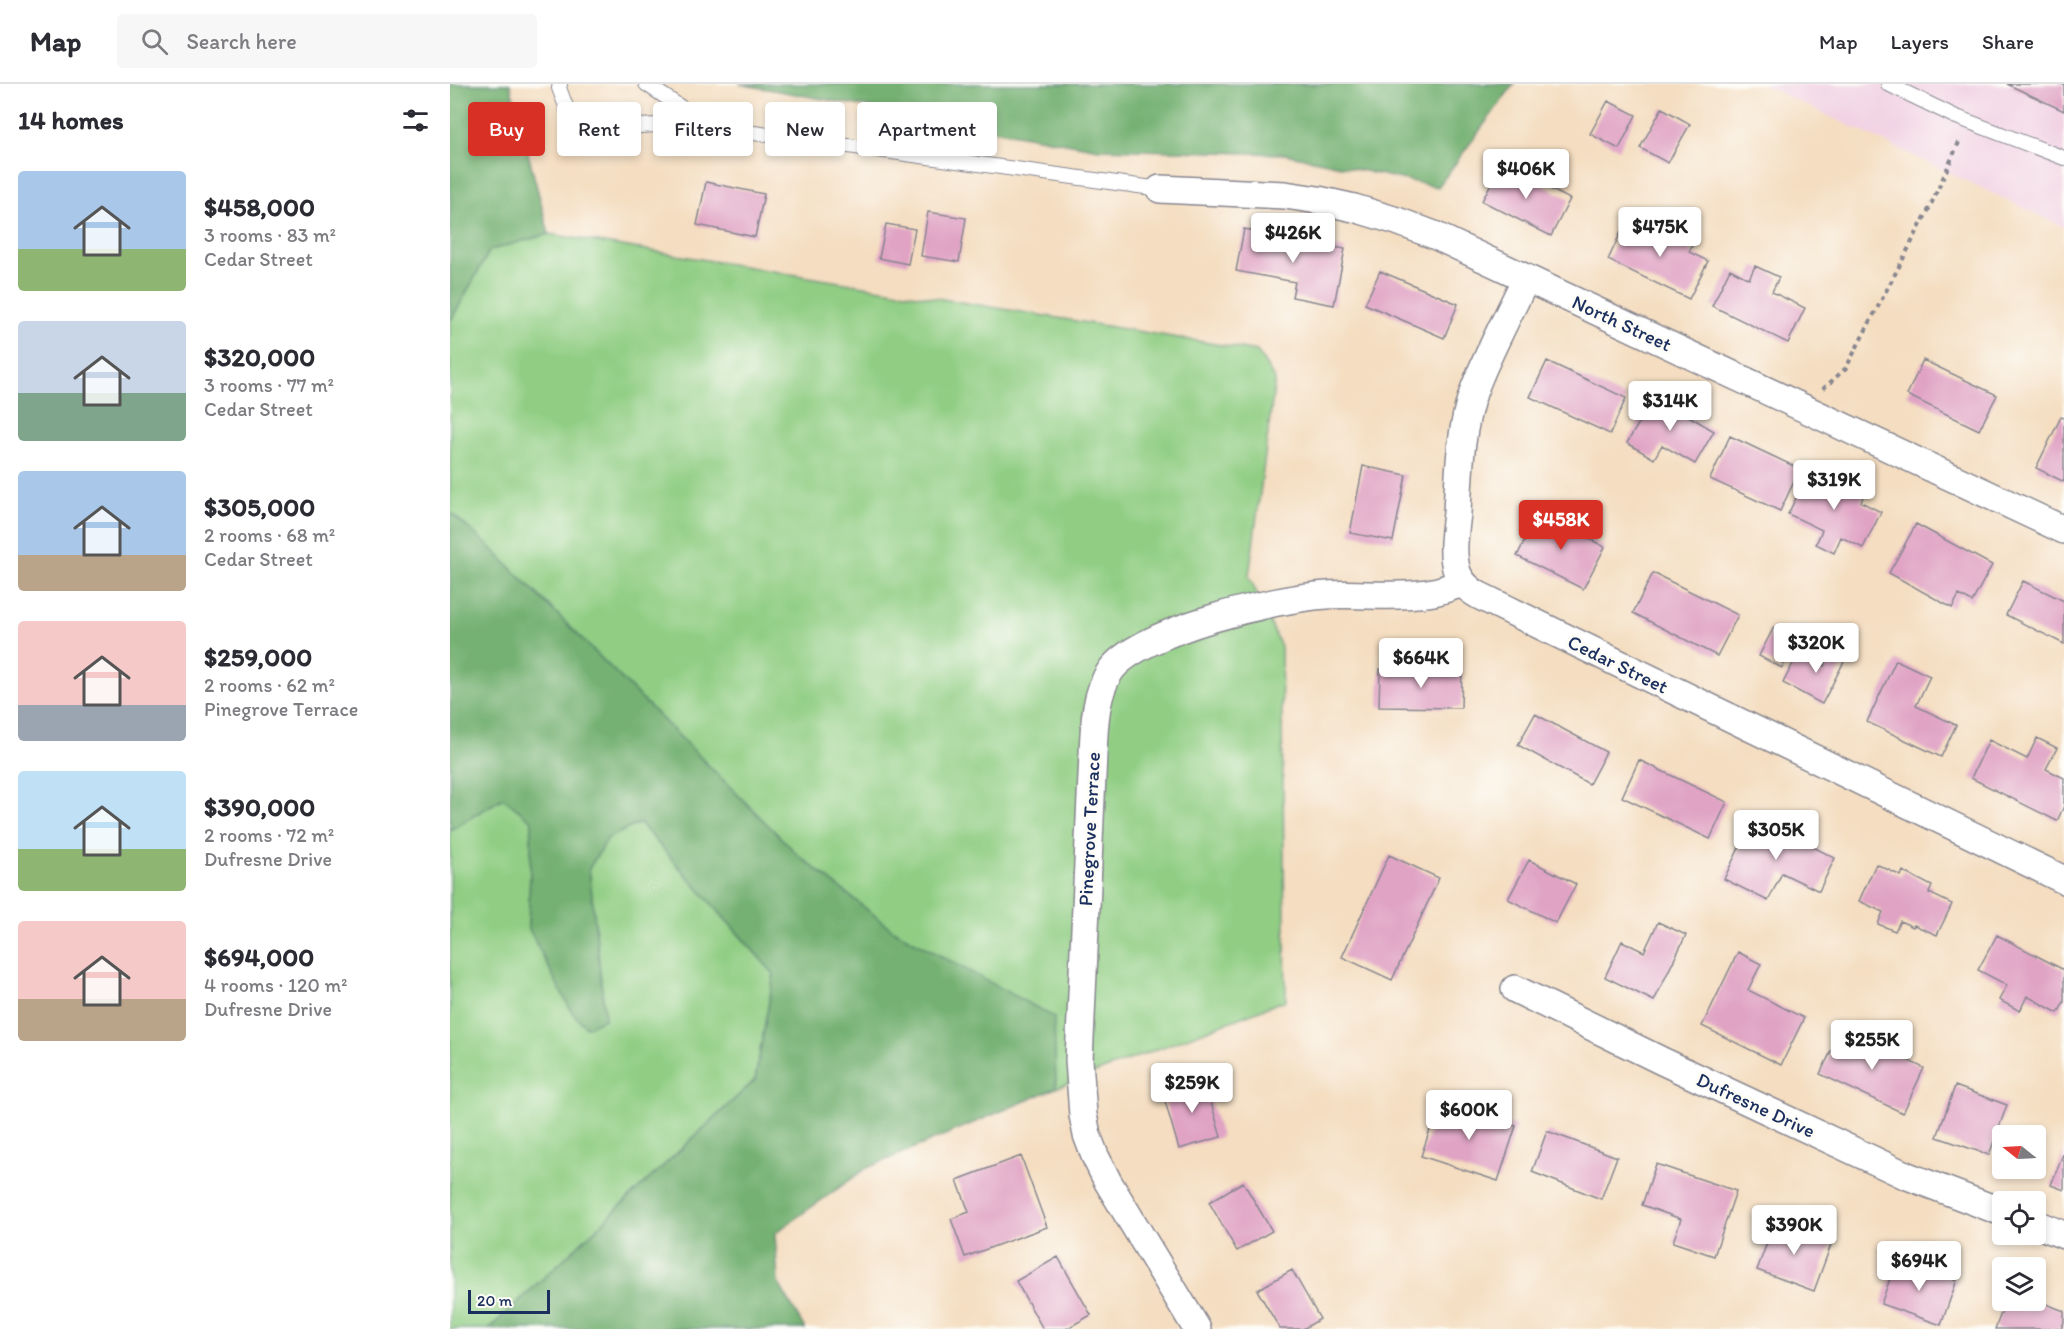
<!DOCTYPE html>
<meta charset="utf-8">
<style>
body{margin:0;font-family:Itim,sans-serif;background:#f7f7f7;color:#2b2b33;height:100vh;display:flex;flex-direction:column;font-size:22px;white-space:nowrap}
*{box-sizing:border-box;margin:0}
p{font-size:20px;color:#7c7c81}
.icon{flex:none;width:33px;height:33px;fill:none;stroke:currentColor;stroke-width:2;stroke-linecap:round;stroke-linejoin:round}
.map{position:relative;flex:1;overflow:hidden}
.side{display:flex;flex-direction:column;background:#fff;width:450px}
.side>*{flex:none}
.guide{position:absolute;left:18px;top:18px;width:570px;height:54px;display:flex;gap:12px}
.needle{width:39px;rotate:288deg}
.controls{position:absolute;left:1542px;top:1041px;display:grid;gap:12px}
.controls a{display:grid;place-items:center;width:54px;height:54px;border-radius:6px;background:#fff;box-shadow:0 3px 9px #0003;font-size:30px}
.scale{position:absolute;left:18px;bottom:15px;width:82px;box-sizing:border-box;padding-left:6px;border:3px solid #1b2f5e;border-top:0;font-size:16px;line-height:21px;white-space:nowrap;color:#1b2f5e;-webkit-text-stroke:4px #fdfcf7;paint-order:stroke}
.price{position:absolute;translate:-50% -51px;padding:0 14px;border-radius:6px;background:#fff;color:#222;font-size:20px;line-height:39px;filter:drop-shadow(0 2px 3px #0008)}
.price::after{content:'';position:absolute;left:50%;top:36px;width:18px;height:14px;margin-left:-9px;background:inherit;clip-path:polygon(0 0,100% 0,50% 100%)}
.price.current{background:#d93025;color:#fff}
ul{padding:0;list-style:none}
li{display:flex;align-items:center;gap:18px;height:150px;padding:0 18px}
li span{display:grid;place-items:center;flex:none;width:168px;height:120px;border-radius:6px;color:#555}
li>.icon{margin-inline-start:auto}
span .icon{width:72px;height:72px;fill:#fffc;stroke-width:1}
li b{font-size:26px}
h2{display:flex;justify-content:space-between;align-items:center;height:72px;padding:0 18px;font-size:26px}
.tag{padding:0 21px;border-radius:6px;background:#fff;box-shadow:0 3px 9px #0003;font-size:21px;line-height:54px}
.tag.current{background:#d93025;color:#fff}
header{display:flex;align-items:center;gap:36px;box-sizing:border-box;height:84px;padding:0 30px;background:#fff;border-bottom:2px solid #e1e1e2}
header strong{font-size:28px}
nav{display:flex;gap:33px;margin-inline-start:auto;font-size:21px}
.search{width:420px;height:54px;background:#f7f7f7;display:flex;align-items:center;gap:15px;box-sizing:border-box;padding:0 21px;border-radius:6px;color:#7c7c81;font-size:22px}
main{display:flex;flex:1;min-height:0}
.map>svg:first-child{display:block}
</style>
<header>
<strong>Map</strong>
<div class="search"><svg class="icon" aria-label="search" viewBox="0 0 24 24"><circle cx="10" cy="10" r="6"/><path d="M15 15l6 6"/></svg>Search here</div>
<nav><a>Map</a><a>Layers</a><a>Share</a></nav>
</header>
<main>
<section class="side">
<h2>14 homes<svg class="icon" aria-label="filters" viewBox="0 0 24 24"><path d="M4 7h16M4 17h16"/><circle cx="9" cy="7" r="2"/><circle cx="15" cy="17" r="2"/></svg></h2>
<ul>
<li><span style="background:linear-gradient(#a9c7e8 65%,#8fb573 0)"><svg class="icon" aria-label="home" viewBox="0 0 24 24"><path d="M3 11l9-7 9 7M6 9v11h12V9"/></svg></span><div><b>$458,000</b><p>3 rooms · 83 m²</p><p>Cedar Street</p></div></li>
<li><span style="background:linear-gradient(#c9d6e8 60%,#7fa58c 0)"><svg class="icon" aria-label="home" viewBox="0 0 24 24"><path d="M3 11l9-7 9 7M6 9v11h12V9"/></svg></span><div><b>$320,000</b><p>3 rooms · 77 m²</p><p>Cedar Street</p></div></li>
<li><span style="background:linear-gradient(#a9c7e8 70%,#b9a48a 0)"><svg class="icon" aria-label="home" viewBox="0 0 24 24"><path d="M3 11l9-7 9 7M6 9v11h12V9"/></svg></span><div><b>$305,000</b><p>2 rooms · 68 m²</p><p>Cedar Street</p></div></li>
<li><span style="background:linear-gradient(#f6c9c9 70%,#9aa5b1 0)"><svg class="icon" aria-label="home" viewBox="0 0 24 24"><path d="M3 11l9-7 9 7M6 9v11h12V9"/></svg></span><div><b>$259,000</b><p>2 rooms · 62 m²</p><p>Pinegrove Terrace</p></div></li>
<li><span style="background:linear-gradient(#bfe0f5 65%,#8fb573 0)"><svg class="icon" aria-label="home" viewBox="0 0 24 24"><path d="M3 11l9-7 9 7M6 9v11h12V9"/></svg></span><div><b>$390,000</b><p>2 rooms · 72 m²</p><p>Dufresne Drive</p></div></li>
<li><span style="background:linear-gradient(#f6c9c9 65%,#b9a48a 0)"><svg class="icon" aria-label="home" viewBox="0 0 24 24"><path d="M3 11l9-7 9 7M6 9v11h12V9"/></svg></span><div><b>$694,000</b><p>4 rooms · 120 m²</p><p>Dufresne Drive</p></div></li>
</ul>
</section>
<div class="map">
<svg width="1614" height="1245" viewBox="0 0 1614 1245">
<rect width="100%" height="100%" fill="#fdfcf7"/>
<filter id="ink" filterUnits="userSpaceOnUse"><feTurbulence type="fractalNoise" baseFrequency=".0167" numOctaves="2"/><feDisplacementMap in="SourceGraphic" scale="12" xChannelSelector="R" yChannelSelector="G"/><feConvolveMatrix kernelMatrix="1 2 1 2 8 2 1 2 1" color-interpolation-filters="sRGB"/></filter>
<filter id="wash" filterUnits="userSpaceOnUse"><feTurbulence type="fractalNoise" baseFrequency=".008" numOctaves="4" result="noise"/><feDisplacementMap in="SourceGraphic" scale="24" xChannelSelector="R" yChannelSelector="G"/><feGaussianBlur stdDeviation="1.35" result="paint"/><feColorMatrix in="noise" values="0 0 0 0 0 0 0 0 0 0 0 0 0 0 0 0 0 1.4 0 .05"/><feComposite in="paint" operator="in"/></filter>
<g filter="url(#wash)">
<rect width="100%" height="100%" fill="#f4ddc0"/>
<path fill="#f1d0e3" d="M1311,0h303v143z"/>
<path fill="#91ce84" stroke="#567e71" stroke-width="1.5" d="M99,150l708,117 18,29 -26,196 32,71 5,353 -230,88 -3,-71 -160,-87 -95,-75 -309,-309 -39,-34v-190l40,-72z
M53,714l29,23 -4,106 77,92 -16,-151 19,-30 32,-15 134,151 -19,106 -266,249h-39v-499z"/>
<path fill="#74b172" stroke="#487068" stroke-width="1.5" d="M0,0h60l39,150 -59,16 -40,72z
M289,0h775l-76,103 -153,-33 -186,-5z
M0,428l39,34 309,309 95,75 161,87 2,71 -189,80 -92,65 3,49 27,47h-316l266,-249 19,-106 -134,-151 -32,15 -19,30 16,151 -19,8 -15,-16 -43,-84 4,-106 -29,-23 -53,32z"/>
<g id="blocks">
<path fill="#e0a3c4" d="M1557,0h57v27z
M1158,17l28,14 -17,34 -29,-15z
M1212,24l28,16 -22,39 -28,-15z
M1051,80l69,35 -19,37 -69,-35z
M256,98l58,12 -9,43 -58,-12z
M478,128l38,6 -7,44 -38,-6z
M1176,137l42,20 6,-12 22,9 -7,14 19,9 -19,38 -81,-39z
M436,140l29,5 -7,35 -29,-6z
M794,145l101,20 -11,56 -42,-8 3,-15 -59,-11z
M1305,182l24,11 -7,15 33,16 -17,35 -76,-37 18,-37 19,10z
M930,187l78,33 -14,34 -79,-34z
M1473,276l74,35 -18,35 -72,-35z
M1097,277l79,37 -16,36 -80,-37z
M1205,312l59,35 -19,33 -33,-19 -8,14 -27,-16z
M1611,333l3,1v64l-28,-14z
M1280,352l70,33 -20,42 -70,-32z
M913,382l43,9 -13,66 -43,-8z
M1361,384l53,26 -3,8 20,10 -18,36 -22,-11 -7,16 -18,-9 6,-14 -34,-16z
M1089,429l66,34 -22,42 -66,-33z
M1466,440l76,41 -20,37 -13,-7 -7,13 -63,-35z
M1203,489l85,42 -21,41 -84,-43z
M1573,497l41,20v43l-58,-29z
M1324,543l24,13 -16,28 -23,-12z
M1386,559l14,7 -28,54 -39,-21 16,-31 25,14z
M1446,576l34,16 -14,30 40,19 -15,32 -74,-35z
M930,585l82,1 -1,38 -82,-1z
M1085,630l71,38 -17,32 -71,-39z
M1587,654l20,10 -11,21 18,9v28l-7,15 -86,-43 18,-38 38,19z
M1189,676l88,42 -17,37 -88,-42z
M1304,733l81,41 -16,33 -37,-18 -14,28 -44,-22z
M939,771l50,23 -47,102 -50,-23z
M1079,776l47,24 -20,39 -48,-24z
M1426,780l25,12 2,-5 29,15 -3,7 23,11 -15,31 -23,-10 -1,2 -13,-6 -5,10 -17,-7 5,-12 -24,-11z
M1208,838l28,13 -32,66 -49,-24 17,-36 22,11z
M1547,851l67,35v32l-6,11 -31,-17 -7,15 -21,-11 8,-15 -29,-15z
M1288,868l23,12 -13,26 56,28 -23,47 -79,-39z
M1392,945l82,39 -21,45 -83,-39z
M754,994l17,59 -42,12 -17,-58z
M1505,1002l52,19 -18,50 -52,-18z
M990,1017l76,25 -18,55 -77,-25z
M1097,1047l70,26 -16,42 -69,-27z
M1614,1068v38l-13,-5z
M571,1072l26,71 -82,30 -14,-38 18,-7 -12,-32z
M1206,1080l80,27 -22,65 -41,-14 8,-23 -39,-14z
M793,1098l29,49 -35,20 -28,-49z
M1325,1137l57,21 -18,49 -57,-21z
M608,1173l33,58 -25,14h-23l-27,-48z
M1447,1175l60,21 -16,45 -60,-21z
M842,1186l28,49 -17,10h-23l-23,-39z
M1556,1216h30l28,11v11l-3,7h-66z"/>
</g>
</g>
<g filter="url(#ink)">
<use href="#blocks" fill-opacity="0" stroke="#88868f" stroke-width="1.5"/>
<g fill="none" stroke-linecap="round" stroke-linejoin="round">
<defs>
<path id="service" d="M110,0l-1,4 11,29 39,11 94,-6 51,11 406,56
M196,0l57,38
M1438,0l66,32 110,42"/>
<path id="minor" d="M710,105l125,6 33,5 36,8 43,13 37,14 630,295
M1076,194c-17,37 -38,74 -52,112 -14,39 -15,82 -17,123 -2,19 -6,40 0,59 4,11 11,17 21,23l586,285
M1065,905l147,72 243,114 97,37
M1586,1140l28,11
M747,1245l-89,-147 -13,-26 -8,-21 -4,-20 -4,-55 14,-306c1,-26 2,-62 18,-84 30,-40 166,-72 216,-75 32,-2 70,3 100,-2 12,-1 24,-6 35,-10"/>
</defs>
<use href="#service" stroke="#88868f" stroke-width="16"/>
<use href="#minor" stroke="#88868f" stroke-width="30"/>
<path stroke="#88868f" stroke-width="4" stroke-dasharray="4.5 4.5" stroke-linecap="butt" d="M1373,305l23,-21 83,-159 31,-69"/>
<use href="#service" stroke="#fff" stroke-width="14"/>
<use href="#minor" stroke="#fff" stroke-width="27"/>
</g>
</g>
<g text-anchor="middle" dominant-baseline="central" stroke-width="6" stroke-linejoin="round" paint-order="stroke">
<g font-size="20" fill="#1b2f5e" stroke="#fdfcf7">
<text transform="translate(1172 239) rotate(25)">North Street</text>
<text transform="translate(1168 580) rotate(26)">Cedar Street</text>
<text transform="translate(639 745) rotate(-87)">Pinegrove Terrace</text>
<text transform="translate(1306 1021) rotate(25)">Dufresne Drive</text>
</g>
</g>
</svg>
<div class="controls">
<a><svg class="needle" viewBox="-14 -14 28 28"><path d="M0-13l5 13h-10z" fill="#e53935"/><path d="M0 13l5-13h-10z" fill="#7c7c81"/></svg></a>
<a><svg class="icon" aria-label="locate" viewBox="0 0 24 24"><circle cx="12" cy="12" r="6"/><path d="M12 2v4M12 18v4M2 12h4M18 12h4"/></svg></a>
<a><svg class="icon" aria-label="layers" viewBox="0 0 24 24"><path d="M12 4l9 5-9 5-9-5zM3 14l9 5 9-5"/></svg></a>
</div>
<div class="scale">20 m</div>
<b class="price" style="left:1076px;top:116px">$406K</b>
<b class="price" style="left:1210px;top:174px">$475K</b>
<b class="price" style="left:843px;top:180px">$426K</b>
<b class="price" style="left:1220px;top:348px">$314K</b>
<b class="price" style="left:1384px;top:427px">$319K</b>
<b class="price current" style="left:1111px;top:467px">$458K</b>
<b class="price" style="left:1366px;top:590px">$320K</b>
<b class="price" style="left:971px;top:605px">$664K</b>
<b class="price" style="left:1326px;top:777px">$305K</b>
<b class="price" style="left:1422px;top:987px">$255K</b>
<b class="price" style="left:742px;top:1030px">$259K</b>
<b class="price" style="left:1019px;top:1057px">$600K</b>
<b class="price" style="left:1344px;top:1172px">$390K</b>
<b class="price" style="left:1469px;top:1208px">$694K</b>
<div class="guide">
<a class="tag current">Buy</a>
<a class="tag">Rent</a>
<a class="tag">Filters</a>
<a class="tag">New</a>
<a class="tag">Apartment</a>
</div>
</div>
</main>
